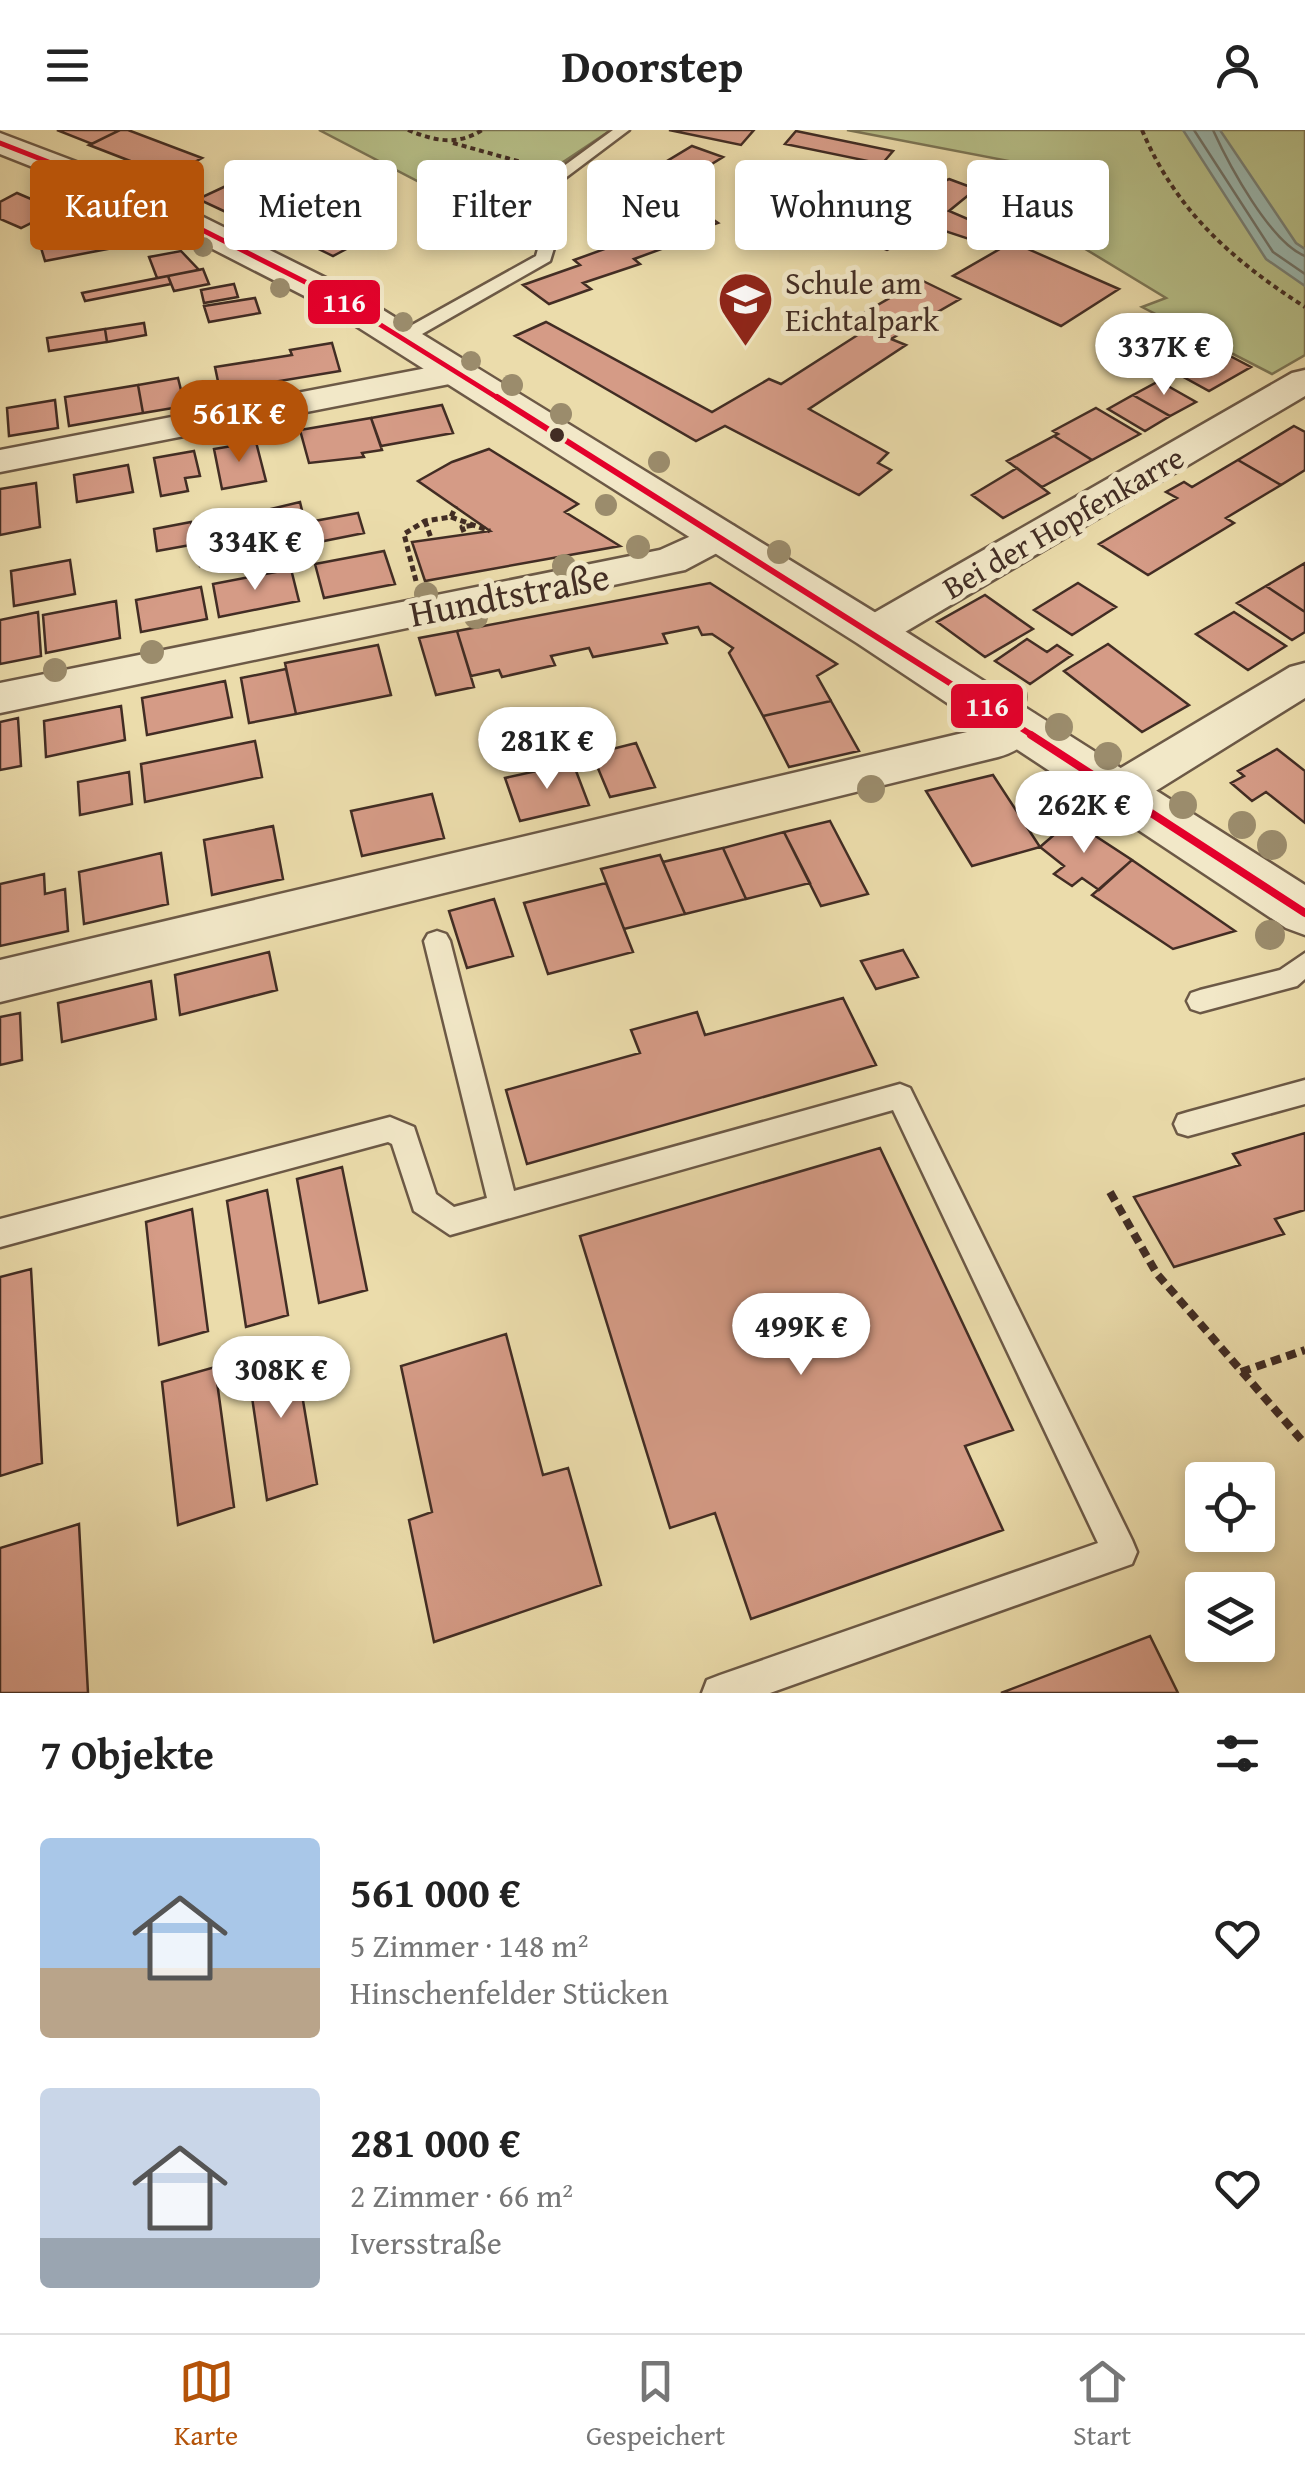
<!DOCTYPE html>
<html lang="de">
<meta charset="utf-8">
<style>
body{margin:0;font-family:"Gentium Book Plus",serif;background:#f2f2f2;color:#222;height:100vh;display:flex;flex-direction:column;font-size:38px;white-space:nowrap}
*{box-sizing:border-box;margin:0}
p{font-size:32px;color:#767676}
.icon{flex:none;width:55px;height:55px;fill:none;stroke:currentColor;stroke-width:2;stroke-linecap:round;stroke-linejoin:round}
.map{position:relative;height:1563px;overflow:hidden}
.sheet{display:flex;flex-direction:column;background:#fff;flex:1}
.sheet>*{flex:none}
.hud{position:absolute;left:30px;top:30px;width:1245px;height:90px;display:flex;gap:20px}
.controls{position:absolute;left:1185px;top:1332px;display:grid;gap:20px}
.controls a{display:grid;place-items:center;width:90px;height:90px;border-radius:10px;background:#fff;box-shadow:0 5px 15px #0003;font-size:50px}
.price{position:absolute;translate:-50% -85px;padding:0 22px;border-radius:35px;background:#fff;color:#222;font-size:32px;line-height:65px;filter:drop-shadow(0 2px 5px #0008)}
.price::after{content:'';position:absolute;left:50%;top:60px;width:30px;height:22px;margin-left:-15px;background:inherit;clip-path:polygon(0 0,100% 0,50% 100%)}
.price.selected{background:#b45309;color:#fff}
ul{padding:0;list-style:none}
li{display:flex;align-items:center;gap:30px;height:250px;padding:0 40px}
li span{display:grid;place-items:center;flex:none;width:280px;height:200px;border-radius:10px;color:#555}
li>.icon{margin-inline-start:auto}
span .icon{width:120px;height:120px;fill:#fffc;stroke-width:1}
li b{font-size:42px}
h2{display:flex;justify-content:space-between;align-items:center;height:120px;padding:0 40px;font-size:42px}
.tag{padding:0 35px;border-radius:10px;background:#fff;box-shadow:0 5px 15px #0003;font-size:35px;line-height:90px}
.tag.selected{background:#b45309;color:#fff}
header{display:flex;justify-content:space-between;align-items:center;height:130px;padding:0 40px;background:#fff;font-size:45px;font-weight:700}
.tab-bar{display:flex;justify-content:space-around;align-items:center;height:140px;border-top:2px solid #e0e0e0;background:#fff;font-size:28px;color:#767676}
.tab-bar a{display:grid;justify-items:center;gap:5px}
.tab-bar .selected{color:#b45309}
.map>svg:first-child{display:block}
</style>
<header><svg class="icon" aria-label="menu" viewBox="0 0 24 24"><path d="M4 6h16M4 12h16M4 18h16"/></svg>Doorstep<svg class="icon" aria-label="person" viewBox="0 0 24 24"><circle cx="12" cy="8" r="4"/><path d="M4 21q1-7 8-7t8 7"/></svg></header>
<div class="map">
<svg width="1305" height="1563" viewBox="0 0 1305 1563">
<rect width="100%" height="100%" fill="#ebdcab"/>
<filter id="stains"><feTurbulence type="fractalNoise" baseFrequency=".002" numOctaves="4"/><feColorMatrix values="0 0 0 0 .2 0 0 0 0 .09 0 0 0 0 .02 0 0 0 .5 -.17"/></filter>
<radialGradient id="worn" r=".72"><stop offset=".6" stop-color="#630" stop-opacity="0"/><stop offset="1" stop-color="#630" stop-opacity=".3"/></radialGradient>
<path fill="#b7c089" stroke="#7c7656" stroke-width="2.5" d="M319,0h292l-100,67 -14,18 5,10z
M847,0h458v225l-33,19 -130,-67 24,-9 -84,-51 -85,-69 12,-17z"/>
<path fill="#9bbab2" stroke="#778279" stroke-width="2.5" d="M1183,0h37l76,113 9,6v37l-39,-27z"/>
<g fill="none" stroke-linecap="round" stroke-linejoin="round">
<path stroke="#6e746b" stroke-width="2.5" d="M1194,0l79,122 32,22
M1213,0c16,35 57,112 92,126"/>
</g>
<path fill="#d59b86" stroke="#422d24" stroke-width="2.5" d="M57,0h63l-28,14z
M120,0h8l74,28 -33,18 -80,-31z
M669,0h85l-13,15z
M796,1l97,20 -11,13 -97,-20z
M692,16l31,11 -68,42 -31,-12z
M241,49l126,59 -34,18 -97,-47 -8,4 -30,-14z
M949,49l27,10 -27,22 42,18 -19,11 -39,-13 -46,23 -27,-11 32,-27 -47,-17 18,-13 50,14z
M17,63l40,17 -36,18 -21,-9v-17z
M693,76l25,17 -37,13 5,4 -52,19 6,5 -57,19 8,6 -42,15 -26,-19 57,-20 -6,-5 39,-14 -6,-4 54,-19 -6,-4z
M109,94l9,23 -73,14 -7,-23z
M1012,112l107,47 -58,37 -108,-50z
M181,121l18,19 -42,8 -8,-21z
M203,139l6,15 -35,7 -6,-15z
M168,146l3,8 -86,17 -3,-8z
M921,150l39,19 -69,40 15,6 -97,64 79,44 -10,10 13,7 -32,25 -134,-69 -29,15 -181,-105 31,-14 166,90 57,-33 12,5 86,-55 -17,-8z
M234,154l4,13 -34,6 -3,-13z
M255,168l5,15 -51,9 -5,-16z
M144,193l2,12 -39,7 -2,-13z
M105,199l2,13 -58,9 -2,-13z
M332,213l8,28 -120,20 -5,-24 77,-12 -2,-5z
M1211,216l40,21 -42,24 -40,-22z
M178,248l7,28 -42,7 -5,-28z
M1159,251l37,21 -26,14 -37,-21z
M138,255l5,28 -74,13 -4,-29z
M1133,265l37,21 -25,15 -37,-22z
M55,270l3,28 -49,8 -2,-28z
M442,275l11,28 -72,13 -10,-28z
M1096,278l44,26 -48,26 -38,-24 4,-2 -5,-3z
M371,288l11,32 -20,3 2,4 -55,6 -9,-33z
M1294,296l11,6v38l-24,15 -43,-25z
M1054,306l38,24 -50,27 -35,-26z
M256,312l10,39 -44,8 -8,-40z
M489,319l89,55 -13,8 55,34 -195,35 -13,-39 78,-11 -72,-50 34,-19z
M194,321l6,25 -15,2 3,13 -27,5 -7,-38z
M1238,330l43,25 -55,33 8,5 -86,52 -49,-31 78,-46 -11,-6 18,-10 8,5z
M128,335l5,27 -56,10 -3,-27z
M1017,338l32,25 -46,25 -31,-23z
M36,353l4,44 -40,8v-46z
M300,372l5,21 -71,14 -5,-18z
M358,383l6,20 -60,12 -6,-21z
M191,392l5,22 -39,7 -3,-22z
M242,405l5,23 -47,8 -4,-22z
M384,421l11,33 -71,14 -9,-34z
M70,430l5,34 -61,12 -3,-35z
M1305,433v49l-39,-26z
M291,439l8,32 -80,16 -6,-33z
M710,453l127,81 -20,12 14,25 -68,15 -34,-63 4,-5 -21,-14 -10,1 -4,-8 -35,7 4,9 -74,14 -4,-9 -38,8 4,9 -53,12 -3,-7 -28,6 -14,-45z
M1078,453l38,24 -44,28 -38,-25z
M1266,456l39,26v20l-13,8 -55,-37z
M201,457l6,32 -66,13 -5,-32z
M985,465l48,34 -48,28 -48,-35z
M116,471l4,37 -74,15 -3,-38z
M38,482l3,44 -41,8v-44z
M1234,482l52,34 -38,24 -52,-36z
M457,501l17,56 -38,8 -17,-57z
M1027,509l20,13 10,-7 15,10 -42,29 -35,-23z
M1108,514l81,61 -47,27 -78,-61z
M378,515l13,50 -95,19 -11,-51z
M286,539l10,45 -47,9 -8,-45z
M225,551l7,36 -85,18 -5,-37z
M831,571l28,50 -70,16 -26,-51z
M121,576l4,34 -79,17 -2,-36z
M18,588l3,48 -21,4v-48z
M255,611l7,36 -117,25 -4,-38z
M636,613l19,44 -45,10 -18,-43z
M1277,619l28,22v52l-39,-31 -14,9 -21,-18 13,-7 -6,-5z
M573,633l16,42 -69,16 -15,-43z
M129,642l3,32 -52,11 -2,-33z
M993,645l47,72 -68,19 -46,-75z
M432,664l12,44 -82,18 -11,-45z
M1071,690l61,40 -33,30 -17,-12 -10,8 -18,-12 10,-8 -24,-19z
M830,691l38,73 -47,12 -37,-74z
M273,696l10,53 -71,16 -8,-55z
M784,702l26,51 -64,16 -23,-51z
M723,718l23,51 -61,15 -22,-52z
M161,723l7,51 -84,20 -5,-52z
M660,725l25,59 -61,15 -23,-60z
M1132,730l103,71 -62,18 -81,-54z
M44,744l1,20 20,-5 3,42 -68,15v-62z
M606,753l27,69 -85,22 -24,-71z
M494,769l19,57 -46,12 -18,-57z
M903,820l15,27 -42,12 -15,-28z
M269,822l8,38 -97,25 -5,-40z
M151,851l5,38 -94,23 -4,-39z
M843,868l33,67 -349,99 -21,-74 134,-37 -9,-23 66,-18 8,23z
M20,883l2,47 -22,5v-48z
M1305,1003v77l-30,9 9,15 -110,33 -40,-70 106,-32 -7,-11z
M880,1018l133,282 -48,16 38,84 -252,89 -36,-106 -45,15 -90,-292z
M342,1037l25,123 -48,13 -22,-124z
M267,1060l21,125 -42,12 -19,-126z
M192,1079l16,122 -49,14 -13,-123z
M31,1139l11,194 -42,13v-199z
M506,1204l37,141 25,-7 33,117 -167,57 -25,-122 23,-8 -31,-146z
M293,1211l24,143 -50,16 -21,-144z
M215,1237l19,140 -56,18 -16,-143z
M79,1394l9,169h-88v-145z
M1150,1506l28,57h-177z"/>
<g fill="none" stroke-linecap="round" stroke-linejoin="round">
<defs>
<path id="service" d="M613,0h16l-109,82v7l34,29 -4,13 -142,81h-12v-8l140,-78 2,-7 -31,-25 -3,-14z
M437,801l9,3 4,7 64,250 386,-107 10,4 222,452 5,12 -5,12 -362,129h-68l5,-13 13,-5 378,-132 -205,-433 -443,125 -36,-24 -22,-67 -4,-2 -388,105v-28l390,-102 24,10 22,67 18,13 33,-9 -63,-257 4,-7z
M1305,823v26l-8,7 -97,26 -9,-3 -4,-8 4,-8 9,-3 80,-20z
M1305,950v24l-117,32 -10,-3 -4,-9 4,-9 10,-3z"/>
<path id="minor" d="M458,232l12,4 6,7 -6,7 -470,92v-22z
M1305,240v26l-417,246 -15,4 -15,-4 -6,-10 6,-10 434,-249z
M720,393l14,3 6,9 -6,9 -49,26 -685,143v-30l660,-133z
M1305,533v35l-167,104 -17,5 -17,-5 -6,-12 6,-12 186,-111z
M1019,579l16,5 6,11c-10,17 -24,27 -43,32l-998,245v-42l984,-232 19,-14z"/>
<path id="tertiary" d="M0,3l145,55 207,103 537,330 416,264v50l-19,-7 -429,-285 -531,-336 -205,-105 -121,-48z"/>
</defs>
<use href="#service" stroke="#6c5946" stroke-width="5"/>
<use href="#minor" stroke="#6c5946" stroke-width="5"/>
<use href="#tertiary" stroke="#6c5946" stroke-width="5"/>
<path stroke="#422d24" stroke-width="4" stroke-dasharray="5 4" stroke-linecap="butt" d="M408,0c27,11 49,16 74,0
M1142,0c34,81 90,130 163,177
M453,13l68,19 5,9"/>
<path stroke="#422d24" stroke-width="5" stroke-dasharray="6 4" stroke-linecap="butt" d="M451,387l39,14
M425,391l6,17
M464,402l-2,-5 12,-2
M416,451l-12,-47 21,-13 26,-4 5,-11"/>
<path stroke="#422d24" stroke-width="8" stroke-dasharray="10 6" stroke-linecap="butt" d="M1110,1062l47,82 148,170
M1241,1242l64,-22"/>
<use href="#service" fill="#f2e8c8" fill-rule="evenodd"/>
<use href="#minor" fill="#f2e8c8" fill-rule="evenodd"/>
<use href="#tertiary" fill="#f2e8c8" fill-rule="evenodd"/>
<defs>
<path id="bus-1-far2" d="M0,13l133,52 206,104 162,101"/>
<path id="bus-1-far1" d="M497,267l538,340"/>
<path id="bus-1" d="M1031,605l274,178"/>
</defs>
<use href="#bus-1-far2" stroke="#f2e8c8" stroke-width="10"/>
<use href="#bus-1-far1" stroke="#f2e8c8" stroke-width="12"/>
<use href="#bus-1" stroke="#f2e8c8" stroke-width="15"/>
<use href="#bus-1-far2" stroke="#e4002b" stroke-width="5"/>
<use href="#bus-1-far1" stroke="#e4002b" stroke-width="6"/>
<use href="#bus-1" stroke="#e4002b" stroke-width="8"/>
</g>
<g fill="#9b8c6c">
<circle cx="203" cy="117" r="10"/>
<circle cx="280" cy="158" r="10"/>
<circle cx="403" cy="192" r="10"/>
<circle cx="471" cy="231" r="10"/>
<circle cx="512" cy="255" r="11"/>
<circle cx="561" cy="284" r="11"/>
<circle cx="659" cy="332" r="11"/>
<circle cx="606" cy="375" r="11"/>
<circle cx="638" cy="417" r="12"/>
<circle cx="779" cy="422" r="12"/>
<circle cx="564" cy="436" r="12"/>
<circle cx="426" cy="464" r="12"/>
<circle cx="476" cy="487" r="12"/>
<circle cx="152" cy="522" r="12"/>
<circle cx="55" cy="540" r="12"/>
<circle cx="1014" cy="567" r="14"/>
<circle cx="1059" cy="597" r="14"/>
<circle cx="1108" cy="626" r="14"/>
<circle cx="871" cy="659" r="14"/>
<circle cx="1183" cy="675" r="14"/>
<circle cx="1242" cy="695" r="14"/>
<circle cx="1272" cy="715" r="15"/>
<circle cx="1270" cy="805" r="15"/>
</g>
<defs>
<symbol id="school-pin" viewBox="-11 -11 22 30"><path d="M0 17L-7.5 6A9.5 9.5 0 1 1 7.5 6Z" fill="#8f2418" stroke="#f2e8c8"/><path d="M0-5L7-2L0 1L-7-2ZM-4 1L0 2.5L4 1V4Q0 6-4 4Z" fill="#fff"/></symbol>
</defs>
<g fill-rule="evenodd">
<use href="#school-pin" x="714" y="138" width="63" height="86"/>
</g>
<circle fill="#422d24" stroke="#f2e8c8" stroke-width="4" cx="557" cy="305" r="9"/>
<g text-anchor="middle" dominant-baseline="central" stroke-width="10" stroke-linejoin="round" paint-order="stroke">
<g font-size="32" fill="#422d24" stroke="#f2e8c8" text-anchor="start">
<text x="785" y="152">Schule am<tspan x="785" dy="37">Eichtalpark</tspan></text>
</g>
<g font-size="32" fill="#422d24" stroke="#f2e8c8">
<text transform="translate(1063 392) rotate(-30)">Bei der Hopfenkarre</text>
</g>
<g font-size="38" fill="#422d24" stroke="#f2e8c8">
<text transform="translate(509 464) rotate(-11)">Hundtstraße</text>
</g>
</g>
<g stroke="#f2e8c8" stroke-width="4">
<rect x="306" y="148" width="76" height="48" rx="10" fill="#e4002b"/>
<rect x="949" y="552" width="76" height="48" rx="10" fill="#e4002b"/>
</g>
<g font-size="28" text-anchor="middle" font-weight="bold" fill="#fff">
<text x="344" y="182">116</text>
<text x="987" y="586">116</text>
</g>
<rect width="100%" height="100%" filter="url(#stains)"/>
<rect width="100%" height="100%" fill="url(#worn)"/>
</svg>
<div class="controls">
<a><svg class="icon" aria-label="locate" viewBox="0 0 24 24"><circle cx="12" cy="12" r="6"/><path d="M12 2v4M12 18v4M2 12h4M18 12h4"/></svg></a>
<a><svg class="icon" aria-label="layers" viewBox="0 0 24 24"><path d="M12 4l9 5-9 5-9-5zM3 14l9 5 9-5"/></svg></a>
</div>
<b class="price" style="left:1164px;top:268px">337K €</b>
<b class="price selected" style="left:239px;top:335px">561K €</b>
<b class="price" style="left:255px;top:463px">334K €</b>
<b class="price" style="left:547px;top:662px">281K €</b>
<b class="price" style="left:1084px;top:726px">262K €</b>
<b class="price" style="left:801px;top:1248px">499K €</b>
<b class="price" style="left:281px;top:1291px">308K €</b>
<div class="hud">
<a class="tag selected">Kaufen</a>
<a class="tag">Mieten</a>
<a class="tag">Filter</a>
<a class="tag">Neu</a>
<a class="tag">Wohnung</a>
<a class="tag">Haus</a>
</div>
</div>
<section class="sheet">
<h2>7 Objekte<svg class="icon" aria-label="filters" viewBox="0 0 24 24"><path d="M4 7h16M4 17h16"/><circle cx="9" cy="7" r="2"/><circle cx="15" cy="17" r="2"/></svg></h2>
<ul>
<li><span style="background:linear-gradient(#a9c7e8 65%,#b9a48a 0)"><svg class="icon" aria-label="home" viewBox="0 0 24 24"><path d="M3 11l9-7 9 7M6 9v11h12V9"/></svg></span><div><b>561 000 €</b><p>5 Zimmer · 148 m²</p><p>Hinschenfelder Stücken</p></div><svg class="icon" aria-label="heart" viewBox="0 0 24 24"><path d="M12 20l-8-8c-3-5 5-10 8-4 3-6 11-1 8 4z"/></svg></li>
<li><span style="background:linear-gradient(#c9d6e8 75%,#9aa5b1 0)"><svg class="icon" aria-label="home" viewBox="0 0 24 24"><path d="M3 11l9-7 9 7M6 9v11h12V9"/></svg></span><div><b>281 000 €</b><p>2 Zimmer · 66 m²</p><p>Iversstraße</p></div><svg class="icon" aria-label="heart" viewBox="0 0 24 24"><path d="M12 20l-8-8c-3-5 5-10 8-4 3-6 11-1 8 4z"/></svg></li>
</ul>
</section>
<nav class="tab-bar">
<a class="selected"><svg class="icon" aria-label="map" viewBox="0 0 24 24"><path d="M3 6l6-2 6 2 6-2v14l-6 2-6-2-6 2zM9 4v14M15 6v14"/></svg>Karte</a>
<a><svg class="icon" aria-label="saved" viewBox="0 0 24 24"><path d="M7 4h10v16l-5-4-5 4z"/></svg>Gespeichert</a>
<a><svg class="icon" aria-label="home" viewBox="0 0 24 24"><path d="M3 11l9-7 9 7M6 9v11h12V9"/></svg>Start</a>
</nav>
